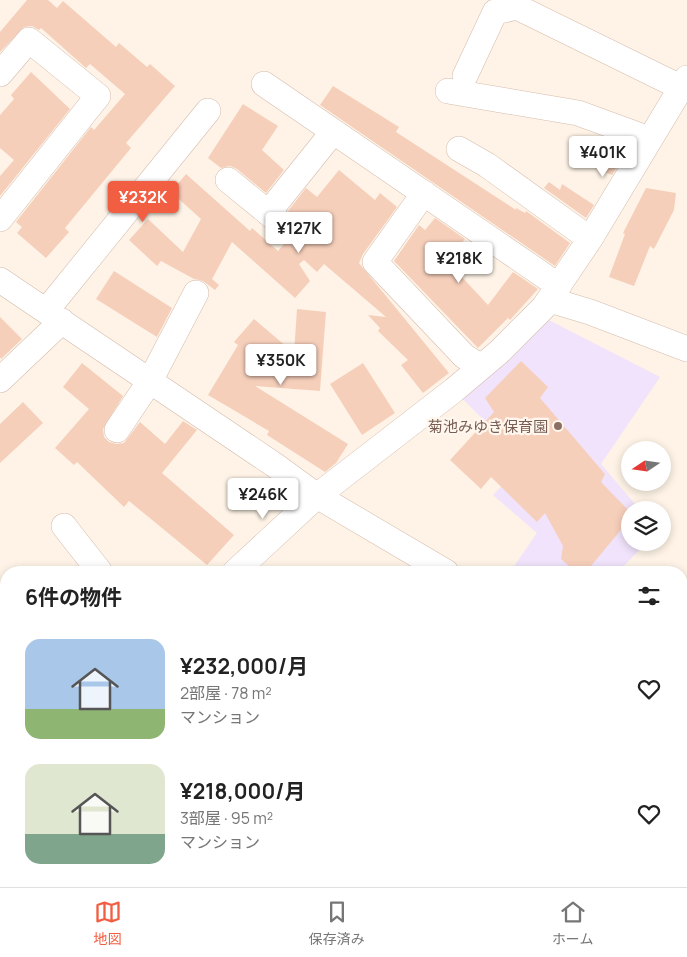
<!DOCTYPE html>
<html lang="ja">
<meta charset="utf-8">
<style>
body{margin:0;font-family:Manrope,"Noto Sans JP",sans-serif;background:#f6f6f6;color:#222;height:100vh;display:flex;flex-direction:column;font-size:19px;white-space:nowrap}
*{box-sizing:border-box;margin:0}
p{font-size:16px;color:#767676}
.icon{flex:none;width:28px;height:28px;fill:none;stroke:currentColor;stroke-width:2;stroke-linecap:round;stroke-linejoin:round}
.map{position:relative;flex:1;overflow:hidden}
.drawer{position:absolute;left:0px;top:566px;width:688px;height:321px;display:flex;flex-direction:column;background:#fff;border-radius:20px 20px 0 0;box-shadow:0 2px 8px #0003}
.drawer>*{flex:none}
.needle{width:32px;rotate:257deg}
.tools{position:absolute;left:621px;top:441px;display:grid;gap:10px}
.tools a{display:grid;place-items:center;width:50px;height:50px;border-radius:50%;background:#fff;box-shadow:0 2px 8px #0003;font-size:25px}
.price{position:absolute;translate:-50% -42px;padding:0 11px;border-radius:5px;background:#fff;color:#222;font-size:16px;line-height:32px;filter:drop-shadow(0 1px 2px #0008)}
.price::after{content:'';position:absolute;left:50%;top:30px;width:15px;height:11px;margin-left:-8px;background:inherit;clip-path:polygon(0 0,100% 0,50% 100%)}
.price.active{background:#f25e42;color:#fff}
ul{padding:0;list-style:none}
li{display:flex;align-items:center;gap:15px;height:125px;padding:0 25px}
li span{display:grid;place-items:center;flex:none;width:140px;height:100px;border-radius:15px;color:#555}
li>.icon{margin-inline-start:auto}
span .icon{width:60px;height:60px;fill:#fffc;stroke-width:1}
li b{font-size:21px}
h2{display:flex;justify-content:space-between;align-items:center;height:60px;padding:0 25px;font-size:21px}
.dock{display:flex;justify-content:space-around;align-items:center;height:70px;border-top:1px solid #e0e0e0;background:#fff;font-size:14px;color:#767676}
.dock a{display:grid;justify-items:center;gap:2px}
.dock .active{color:#f25e42}
.map>svg:first-child{display:block}
</style>
<div class="map">
<svg width="687" height="887" viewBox="0 0 687 887">
<rect width="100%" height="100%" fill="#fef3e6"/>
<path fill="#f0e3fb" d="M537,314l123,63 -59,87 39,46h-10v32l16,1 -28,29h-108l27,-39 -44,-38 32,-33 -71,-72z"/>
<path fill="#f6cfbb" d="M27,0h21l9,8 6,-7 53,46 3,-4 28,24 3,-3 25,22 -49,57 5,5 -66,80 4,4 -23,26 -29,-25 5,-6 -6,-5 75,-95 3,3 31,-36 -35,-30 -4,4 -45,-40 -2,2 -7,-4 -8,1 -24,25v-20z
M31,72l39,37 -70,87v-20l14,-16 -14,-12v-33l14,-16 -3,-4z
M333,86l66,41 -3,5 120,78v-2l9,5 1,-2 44,32 -15,23 -235,-161z
M243,104l35,22 -16,24 22,20 -18,23 -29,-24 -7,-3 -9,2 -13,-10z
M579,143l17,8 2,-5 25,10 -11,19 -40,-16z
M339,170l36,30 5,-7 17,14 -34,47 -4,9 90,110 -26,20 -22,-28 7,-5 -30,-29 2,-3 -12,-13 18,2 -62,-53 -7,8 -13,-12 -5,4 11,17 -15,17 -63,-56 -20,37 7,6 -4,5 -12,-9 -9,-2 -33,-18 -4,5 -28,-26 19,-21 35,33 18,-33 -30,-27 15,-18 64,57 2,-3 26,23 22,-26 -12,-14 18,-23 11,9z
M549,182l11,8 2,-6 32,21 -8,13 -42,-30z
M646,188l30,5 -2,17 -20,39 -4,-3 -16,40 -25,-9 16,-43 -2,-1z
M435,218l30,21 -19,21 42,45 25,-33 25,17 -28,31 -2,-2 -30,30 -84,-87 25,-36 6,5z
M114,271l58,37 -15,29 -61,-38z
M297,309l29,3 -6,79 -65,-5 93,58 -12,19 -11,9 -58,-37 2,-4 -61,-36 30,-50 -4,-3 20,-23 40,34z
M0,317l22,22 -21,20 -1,-2z
M521,361l27,26 -8,11 65,76 -4,8 29,30v7l-44,53h-10l-15,-13 2,-13 -18,-33 -8,9 -46,-45 -10,12 -31,-29 44,-48 -9,-14z
M82,363l41,33 -20,33 1,8 5,5 7,2 8,-1 16,-21 25,22 18,-23 14,9 -35,43 72,62 -27,30 -78,-64 -5,6 -47,-45 -3,3 -19,-17 34,-39 -26,-22z
M363,363l32,50 -33,22 -32,-51z
M23,402l20,21 -43,40v-39z"/>
<g fill="none" stroke-linecap="round" stroke-linejoin="round">
<defs>
<path id="street" d="M0,74l29,-34 69,56 -98,123
M465,76l30,-64 22,-5 163,80
M264,84l295,202
M448,91l130,22 71,26
M459,149l28,16 103,74
M228,180l55,45
M424,193l-49,69 89,94 17,11
M268,213l65,-81
M0,280l276,186 41,30 129,76
M550,300l40,12 97,37
M46,311l162,-200
M0,380l62,-59
M117,430l33,-49 46,-88
M64,526l36,46
M235,572l82,-76 137,-106 45,-38 45,-45 46,-68 97,-161
M0,756l6,-4
M681,782l6,5
M681,820l6,-4
M345,881l3,6
M432,887l18,-6"/>
<path id="secondary" d="M0,782l6,7
M93,881l5,6"/>
</defs>
<use href="#street" stroke="#d4bcad" stroke-width="26"/>
<use href="#secondary" stroke="#d8bcaa" stroke-width="29"/>
<use href="#street" stroke="#fff" stroke-width="25"/>
<use href="#secondary" stroke="#fff" stroke-width="28"/>
</g>
<circle fill="#8d6e63" stroke="#fff7ee" stroke-width="2" cx="558" cy="426" r="5"/>
<g text-anchor="middle" dominant-baseline="central" stroke-width="4.5" stroke-linejoin="round" paint-order="stroke">
<g font-size="15" fill="#785e54" stroke="#fff7ee" text-anchor="end">
<text x="548" y="426">菊池みゆき保育園</text>
</g>
</g>
</svg>
<div class="tools">
<a><svg class="needle" viewBox="-14 -14 28 28"><path d="M0-13l5 13h-10z" fill="#e53935"/><path d="M0 13l5-13h-10z" fill="#767676"/></svg></a>
<a><svg class="icon" aria-label="layers" viewBox="0 0 24 24"><path d="M12 4l9 5-9 5-9-5zM3 14l9 5 9-5"/></svg></a>
</div>
<b class="price" style="left:603px;top:178px">¥401K</b>
<b class="price active" style="left:143px;top:223px">¥232K</b>
<b class="price" style="left:299px;top:254px">¥127K</b>
<b class="price" style="left:459px;top:284px">¥218K</b>
<b class="price" style="left:281px;top:386px">¥350K</b>
<b class="price" style="left:263px;top:520px">¥246K</b>
<section class="drawer">
<h2>6件の物件<svg class="icon" aria-label="filters" viewBox="0 0 24 24"><path d="M4 7h16M4 17h16"/><circle cx="9" cy="7" r="2"/><circle cx="15" cy="17" r="2"/></svg></h2>
<ul>
<li><span style="background:linear-gradient(#a9c7e8 70%,#8fb573 0)"><svg class="icon" aria-label="home" viewBox="0 0 24 24"><path d="M3 11l9-7 9 7M6 9v11h12V9"/></svg></span><div><b>¥232,000/月</b><p>2部屋 · 78 m²</p><p>マンション</p></div><svg class="icon" aria-label="heart" viewBox="0 0 24 24"><path d="M12 20l-8-8c-3-5 5-10 8-4 3-6 11-1 8 4z"/></svg></li>
<li><span style="background:linear-gradient(#dfe7d0 70%,#7fa58c 0)"><svg class="icon" aria-label="home" viewBox="0 0 24 24"><path d="M3 11l9-7 9 7M6 9v11h12V9"/></svg></span><div><b>¥218,000/月</b><p>3部屋 · 95 m²</p><p>マンション</p></div><svg class="icon" aria-label="heart" viewBox="0 0 24 24"><path d="M12 20l-8-8c-3-5 5-10 8-4 3-6 11-1 8 4z"/></svg></li>
</ul>
</section>
</div>
<nav class="dock">
<a class="active"><svg class="icon" aria-label="map" viewBox="0 0 24 24"><path d="M3 6l6-2 6 2 6-2v14l-6 2-6-2-6 2zM9 4v14M15 6v14"/></svg>地図</a>
<a><svg class="icon" aria-label="saved" viewBox="0 0 24 24"><path d="M7 4h10v16l-5-4-5 4z"/></svg>保存済み</a>
<a><svg class="icon" aria-label="home" viewBox="0 0 24 24"><path d="M3 11l9-7 9 7M6 9v11h12V9"/></svg>ホーム</a>
</nav>
